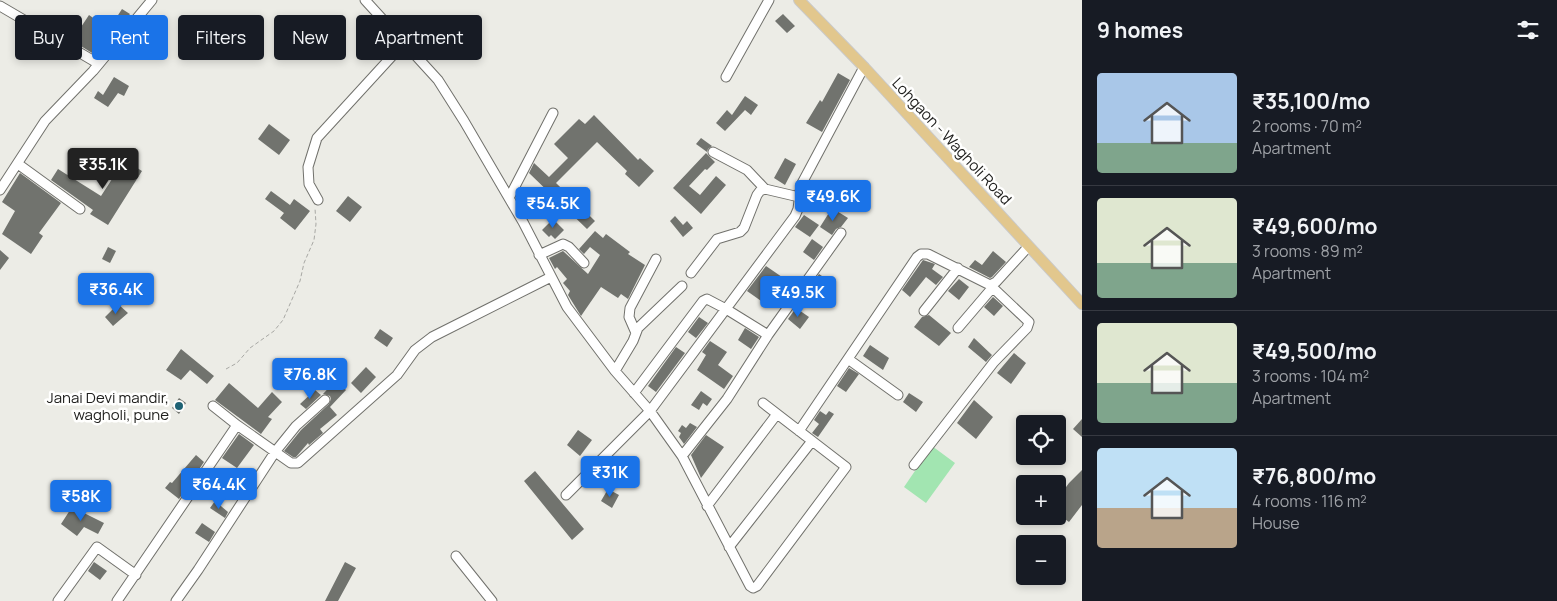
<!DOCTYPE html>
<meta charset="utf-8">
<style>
body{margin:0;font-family:Manrope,sans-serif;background:#242831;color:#f1f3f6;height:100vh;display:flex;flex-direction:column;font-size:19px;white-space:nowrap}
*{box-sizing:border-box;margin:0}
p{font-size:16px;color:#9ea1a6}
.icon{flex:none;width:28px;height:28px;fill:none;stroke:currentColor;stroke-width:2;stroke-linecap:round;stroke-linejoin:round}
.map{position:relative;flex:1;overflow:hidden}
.details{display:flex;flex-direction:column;background:#171b24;width:475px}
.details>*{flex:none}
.hud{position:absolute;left:15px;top:15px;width:475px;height:45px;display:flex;gap:10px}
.fabs{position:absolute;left:1016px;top:415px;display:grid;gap:10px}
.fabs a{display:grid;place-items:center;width:50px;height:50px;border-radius:5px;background:#171b24;box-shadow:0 2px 8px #0003;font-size:25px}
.price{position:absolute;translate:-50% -42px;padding:0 11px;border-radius:5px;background:#1a73e8;color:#fff;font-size:16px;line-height:32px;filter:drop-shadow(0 1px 2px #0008)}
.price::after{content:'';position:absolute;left:50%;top:30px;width:15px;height:11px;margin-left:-8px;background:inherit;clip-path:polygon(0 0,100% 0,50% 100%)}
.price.on{background:#222;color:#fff}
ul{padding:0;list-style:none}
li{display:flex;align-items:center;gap:15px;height:125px;padding:0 15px}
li+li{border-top:1px solid #363941}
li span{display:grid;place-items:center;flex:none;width:140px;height:100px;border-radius:5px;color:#555}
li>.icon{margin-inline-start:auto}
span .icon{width:60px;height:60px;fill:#fffc;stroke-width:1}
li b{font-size:21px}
h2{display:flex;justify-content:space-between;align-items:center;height:60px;padding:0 15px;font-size:21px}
.pill{padding:0 18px;border-radius:5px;background:#171b24;box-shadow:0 2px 8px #0003;font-size:18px;line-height:45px}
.pill.on{background:#1a73e8;color:#fff}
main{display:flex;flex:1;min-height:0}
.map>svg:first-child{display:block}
</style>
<main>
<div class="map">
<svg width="1082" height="601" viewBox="0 0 1082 601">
<rect width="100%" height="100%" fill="#ecece6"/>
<path fill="#a2e5b1" d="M932,446l23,17 -29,40 -22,-16z"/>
<path fill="#71736e" d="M122,9l8,5 -33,42 -29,-18 5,-8 4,3 12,-18 20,14z
M783,14l12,12 -8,7 -12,-12z
M838,73l12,7 -28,52 -16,-9 14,-23 2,2z
M114,77l15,9 -5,10 -6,-3 -10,14 -14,-9 4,-7 5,4z
M745,96l13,9 -7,10 -6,-5 -20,21 -9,-8 11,-13 5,5z
M594,115l44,45 2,-2 14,13 -15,16 -14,-13 2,-3 -30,-29 -41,41 39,38 -8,8 -58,-56 5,-10 15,14 19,-19 -14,-14 25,-25 6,5z
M269,124l21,16 -11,15 -21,-16z
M701,138l11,8 -4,3 -1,3 -11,-8z
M706,153l9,9 -8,8 -2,-1 -16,17 11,9 16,-19 10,9 -25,29 -28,-26z
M119,157l23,14 -34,54 -18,-11 3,-4 -42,-30 7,-11 43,27 13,-20 -4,-3z
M785,158l11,6 -11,21 -11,-7z
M20,173l41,30 -22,30 4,3 -12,18 -29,-20 13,-23 -13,-9z
M271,191l19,14 4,-6 16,12 -15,19 -15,-12 4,-5 -19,-14z
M348,196l14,11 -12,15 -14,-11z
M832,208l16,10 -7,9 -5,2 -4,6 -12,-8z
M804,215l15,10 -9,12 -15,-10z
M675,216l8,9 4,-4 6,7 -10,9 -13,-16z
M553,219l11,11 -9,9 -4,-4 -2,2 -7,-7z
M595,231l8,7 3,-4 24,18 -2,2 17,11 -17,34 -7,-5 -3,4 -17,-11 -20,29 -13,-21 2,-4 -7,-8 4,-4 -10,-12 -2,2 -6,-11 14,-7 25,23 12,-19 -10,-8 -6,7 -5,-5z
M812,239l11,8 -9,13 -11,-8z
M108,247l8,4 -6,12 -8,-4z
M0,250l9,8 -9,12z
M993,251l13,11 -14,15 -2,1 -21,-11 6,-7 7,5z
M923,260l12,4 -3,5 11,8 -7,8 -10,-8 -16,20 -8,-7z
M766,266l16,11 -4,5 13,10 -5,7 -13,-10 -9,14 -17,-12z
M819,274l15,10 -14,20 -9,-6 7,-9 -6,-4z
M959,279l10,8 -10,13 -11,-9z
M993,297l10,9 -9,10 -10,-9z
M118,304l10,9 -15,13 -8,-9z
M796,308l13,9 -9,12 -12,-10z
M929,315l22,18 -12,13 -25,-19 8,-10z
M699,317l9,6 -12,15 -8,-6z
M745,328l14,9 -8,12 -13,-9z
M380,329l13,9 -6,9 -13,-9z
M974,338l18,17 -6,7 -18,-15z
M710,341l17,11 -9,13 15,11 -9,13 -27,-19 9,-15 -4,-3z
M870,345l19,13 -6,12 -20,-14z
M676,347l9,6 -29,39 -8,-6z
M181,349l33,27 -7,8 -17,-14 -9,10 -15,-10z
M1014,353l12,10 -15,21 -14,-11z
M366,367l10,10 -15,16 -10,-10z
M849,368l10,6 -13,18 -9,-6z
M336,380l10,10 -16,17 7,8 -17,14 3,4 -14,12 -1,-2 -12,14h-3l-9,-6 17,-21 28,-26 2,-5 -1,-3 -7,-2z
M229,383l29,25 14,-16 10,10 -14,15 4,2 -11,15 -46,-34z
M315,390l6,5 -15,14 -6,-5z
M701,391l11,8 -5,7 -4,-3 -4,7 -8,-5z
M909,393l14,9 -7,10 -13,-10z
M179,398l7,5 -7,11 -7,-6z
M974,400l19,17 -17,22 -19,-16z
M820,411l6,4 3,-4 5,3 -16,23 -6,-4 7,-9 -5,-4z
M1082,419v18l-9,-8z
M690,423l7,4 -13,17 -5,-7 2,-4 -3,-2 4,-6 4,3z
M578,430l14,10 -12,16 -13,-11z
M239,434l15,11 -17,23 -15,-10z
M706,435l18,12 -23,31 -10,-23z
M196,455l8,7 -25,37 -14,-11 5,-6 2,1z
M1082,470v35l-13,17 -11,-8v-16l11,-15z
M535,471l49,58 -12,11 -48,-59z
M209,477l17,11 -5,6 -16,-11z
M608,489l11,6 -7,13 -11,-7z
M215,501l13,11 -3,6 -15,-10z
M72,507l32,16 -6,11 -14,-7 -7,9 -16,-12z
M202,523l13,9 -6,10 -14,-9z
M94,562l13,9 -7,9 -12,-9z
M345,562l11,6 -18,33h-13z"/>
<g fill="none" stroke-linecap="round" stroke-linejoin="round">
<defs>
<path id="minor" d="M365,0l73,80 26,41 59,101 44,85 48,64 35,40 145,-195 3,-7 3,-24 63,-118
M0,6l99,58
M726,77l43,-77
M713,152l34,18 18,19 34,8
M18,164l62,45
M0,190l45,-69 48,-50 59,-71
M509,198l44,-85
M318,200l-9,-16 -1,-17 9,-29 87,-95
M539,255l24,-11 6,3 15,16
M691,273l26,-34 23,-7 4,-4 13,-33 3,-4 5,-2
M924,311l34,-43
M958,328l35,-41
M636,333l-7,-16 1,-9 26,-49
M848,359l50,36
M615,371l18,-30 5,-13 44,-42
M634,393l69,-92 4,-2 19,10 42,26
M213,406l24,19
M799,431l118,-174 4,-3h7l62,31 6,-3 32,-35
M682,456l45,-57 41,-64 73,-102
M914,465l80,-103 33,-34 2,-6 -39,-37
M566,495l84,-84 32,45 68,130 3,2 4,-2 89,-119 -83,-64
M707,506l70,-92
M729,547l83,-106
M456,556l36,45
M58,601l39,-54 39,28
M117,601l120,-176 54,38h7l99,-88 18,-25 17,-13 119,-60
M176,601l22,-31 77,-118 21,-26 29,-26"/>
<path id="major" d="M799,0l65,67 218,237"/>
</defs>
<use href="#minor" stroke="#71716c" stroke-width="11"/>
<use href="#major" stroke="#c9c9c9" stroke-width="12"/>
<path stroke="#a8a8a4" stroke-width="1" stroke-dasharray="4 2.5" stroke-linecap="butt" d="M226,369l11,-6 13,-15 24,-17 9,-11 17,-39 4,-18 10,-23 2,-16 -1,-16"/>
<use href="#minor" stroke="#fff" stroke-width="9"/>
<use href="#major" stroke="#e2c78d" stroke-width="10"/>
</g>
<circle fill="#1e6274" stroke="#fffffe" stroke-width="2" cx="179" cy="406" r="5"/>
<g text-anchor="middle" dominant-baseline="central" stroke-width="5" stroke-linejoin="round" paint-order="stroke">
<g font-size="15" fill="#20201e" stroke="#fffffe">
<text transform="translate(952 141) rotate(47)">Lohgaon - Wagholi Road</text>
</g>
<g font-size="15" fill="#20201e" stroke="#fffffe" text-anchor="end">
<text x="169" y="397">Janai Devi mandir,<tspan x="169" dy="17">wagholi, pune</tspan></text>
</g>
</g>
</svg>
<div class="fabs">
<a><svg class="icon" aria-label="locate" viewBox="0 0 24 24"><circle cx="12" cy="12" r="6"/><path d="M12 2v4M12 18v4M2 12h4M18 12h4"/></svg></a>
<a>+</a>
<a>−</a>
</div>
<b class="price on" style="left:103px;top:190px">₹35.1K</b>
<b class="price" style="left:833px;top:222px">₹49.6K</b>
<b class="price" style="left:553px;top:229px">₹54.5K</b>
<b class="price" style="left:116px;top:315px">₹36.4K</b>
<b class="price" style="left:798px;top:318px">₹49.5K</b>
<b class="price" style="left:310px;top:400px">₹76.8K</b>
<b class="price" style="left:610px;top:498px">₹31K</b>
<b class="price" style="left:219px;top:510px">₹64.4K</b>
<b class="price" style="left:81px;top:522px">₹58K</b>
<div class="hud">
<a class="pill">Buy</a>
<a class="pill on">Rent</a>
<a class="pill">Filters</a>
<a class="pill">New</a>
<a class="pill">Apartment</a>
</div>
</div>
<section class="details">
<h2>9 homes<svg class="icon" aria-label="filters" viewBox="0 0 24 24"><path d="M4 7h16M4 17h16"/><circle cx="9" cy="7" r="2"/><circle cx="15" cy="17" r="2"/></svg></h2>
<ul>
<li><span style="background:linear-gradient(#a9c7e8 70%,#7fa58c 0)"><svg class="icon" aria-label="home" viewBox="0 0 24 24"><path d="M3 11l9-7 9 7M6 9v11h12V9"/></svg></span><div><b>₹35,100/mo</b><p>2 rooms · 70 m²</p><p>Apartment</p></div></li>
<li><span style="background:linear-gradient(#dfe7d0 65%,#7fa58c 0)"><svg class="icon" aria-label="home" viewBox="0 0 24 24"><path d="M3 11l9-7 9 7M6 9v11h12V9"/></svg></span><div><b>₹49,600/mo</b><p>3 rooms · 89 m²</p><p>Apartment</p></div></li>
<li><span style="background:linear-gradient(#dfe7d0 60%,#7fa58c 0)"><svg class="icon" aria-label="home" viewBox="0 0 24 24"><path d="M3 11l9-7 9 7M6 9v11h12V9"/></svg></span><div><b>₹49,500/mo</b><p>3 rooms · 104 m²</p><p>Apartment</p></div></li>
<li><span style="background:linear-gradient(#bfe0f5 60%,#b9a48a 0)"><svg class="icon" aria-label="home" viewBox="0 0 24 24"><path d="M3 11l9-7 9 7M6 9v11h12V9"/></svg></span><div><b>₹76,800/mo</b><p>4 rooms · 116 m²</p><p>House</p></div></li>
</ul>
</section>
</main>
